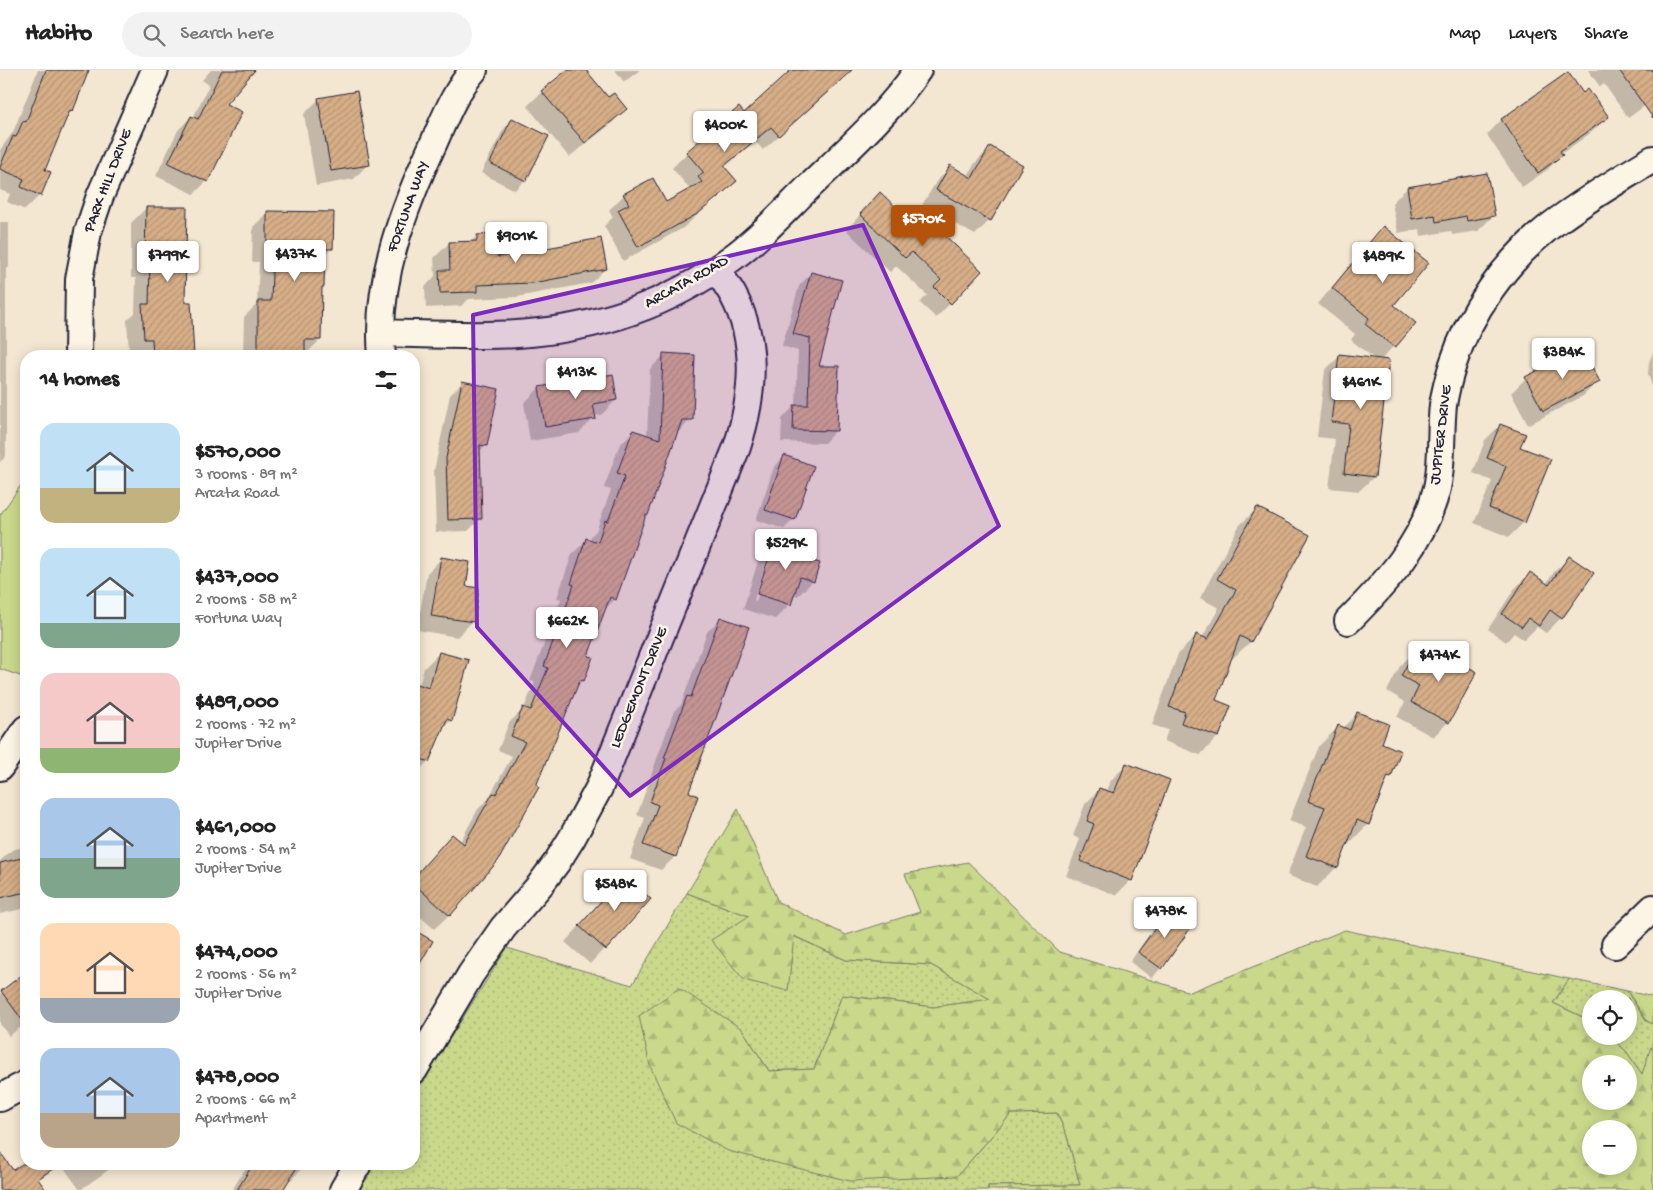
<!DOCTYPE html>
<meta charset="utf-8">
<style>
body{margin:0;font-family:"Gochi Hand",sans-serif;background:#f2f2f2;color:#222;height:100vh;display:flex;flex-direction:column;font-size:19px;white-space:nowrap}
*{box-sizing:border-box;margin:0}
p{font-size:16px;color:#767676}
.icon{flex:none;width:28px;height:28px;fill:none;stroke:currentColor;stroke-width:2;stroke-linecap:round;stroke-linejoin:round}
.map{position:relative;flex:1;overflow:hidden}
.drawer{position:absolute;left:20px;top:280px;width:400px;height:820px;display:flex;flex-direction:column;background:#fff;border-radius:20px;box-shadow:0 2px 12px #0003}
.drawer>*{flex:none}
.buttons{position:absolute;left:1582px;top:920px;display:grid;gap:10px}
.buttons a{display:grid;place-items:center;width:55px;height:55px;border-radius:50%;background:#fff;box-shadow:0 2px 12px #0003;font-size:25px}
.price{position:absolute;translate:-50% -42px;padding:0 11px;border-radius:5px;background:#fff;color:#222;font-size:16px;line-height:32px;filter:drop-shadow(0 1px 2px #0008)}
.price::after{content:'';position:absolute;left:50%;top:30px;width:15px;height:11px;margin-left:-8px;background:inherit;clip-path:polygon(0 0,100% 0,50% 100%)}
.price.current{background:#b45309;color:#fff}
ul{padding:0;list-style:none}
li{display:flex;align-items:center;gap:15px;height:125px;padding:0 20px}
li span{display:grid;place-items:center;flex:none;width:140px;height:100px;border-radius:15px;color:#555}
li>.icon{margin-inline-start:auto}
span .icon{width:60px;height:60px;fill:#fffc;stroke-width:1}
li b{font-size:21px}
h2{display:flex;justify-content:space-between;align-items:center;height:60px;padding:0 20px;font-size:21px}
header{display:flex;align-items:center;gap:30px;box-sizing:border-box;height:70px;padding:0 25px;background:#fff;border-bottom:1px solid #e0e0e0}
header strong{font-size:24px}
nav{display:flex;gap:28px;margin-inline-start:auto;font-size:18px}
.search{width:350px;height:45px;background:#f2f2f2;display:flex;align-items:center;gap:12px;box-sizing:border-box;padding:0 18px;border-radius:28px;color:#767676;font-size:19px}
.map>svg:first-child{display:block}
</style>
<header>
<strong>Habito</strong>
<div class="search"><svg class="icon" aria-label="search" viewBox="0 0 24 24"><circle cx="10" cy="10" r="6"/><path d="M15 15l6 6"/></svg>Search here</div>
<nav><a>Map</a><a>Layers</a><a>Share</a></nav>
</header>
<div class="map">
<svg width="1653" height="1120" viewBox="0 0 1653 1120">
<defs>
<pattern id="grass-dots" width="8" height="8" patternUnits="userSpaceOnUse" patternTransform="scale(1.25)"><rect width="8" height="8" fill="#cad88b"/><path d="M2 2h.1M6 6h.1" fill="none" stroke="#adb979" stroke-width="1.8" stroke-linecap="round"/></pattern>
<pattern id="forest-firs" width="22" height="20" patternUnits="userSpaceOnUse" patternTransform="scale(1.25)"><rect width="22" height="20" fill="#cad88b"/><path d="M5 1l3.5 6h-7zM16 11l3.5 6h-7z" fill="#adb979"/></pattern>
<pattern id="building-hatch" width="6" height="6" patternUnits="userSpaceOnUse" patternTransform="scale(1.25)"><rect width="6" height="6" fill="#d6ae87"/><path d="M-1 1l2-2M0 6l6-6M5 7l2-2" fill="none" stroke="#b79575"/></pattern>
</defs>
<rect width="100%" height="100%" fill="#f4e7d2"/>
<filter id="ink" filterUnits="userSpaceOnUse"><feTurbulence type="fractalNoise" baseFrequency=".02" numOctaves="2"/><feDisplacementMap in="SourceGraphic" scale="10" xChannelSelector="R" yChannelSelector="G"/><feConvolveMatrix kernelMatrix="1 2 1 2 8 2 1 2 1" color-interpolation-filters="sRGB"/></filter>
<g filter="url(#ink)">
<path fill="url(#grass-dots)" stroke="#767d63" d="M687,823l62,23 97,44 85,5 60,34 -58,8 -91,-12 -28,74 -45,2 -27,-42 -103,-13 318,160 54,-62 46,-1 10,23 13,49 -92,1v4h-634l16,-26h44v-69l93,-147 125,37z
M1569,909l58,12 19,30 7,3v26l-1,-2 -10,27 -16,-24 -17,-15h20v-37h-38v22l-38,-18z"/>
<path fill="url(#forest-firs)" stroke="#767d63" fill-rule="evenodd" d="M738,739l40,93 68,33 74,-23 -15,-38 63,-12 92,90 130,40 155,-62 224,49 -16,24 38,18v15h18l17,15 16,23 9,-27 2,3v140h-664l-1,-4 92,-1 -13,-49 -10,-23 -46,1 -54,62 -107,5 -122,-30 -52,-28 -26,-57 -11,-50 40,-28 63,41 27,42 45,-2 28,-74 91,12 57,-8 -59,-34 -85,-5 -52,-24 -6,55 -44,-11 -33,-40 38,-24 -62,-23zM1591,994h38v37h-38zM1591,1059h38v37h-38z
M1627,921l26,6v27l-6,-3z"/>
<path fill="#cad88b" stroke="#767d63" d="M26,408v200l-26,-9v-154z"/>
<path fill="#0003" fill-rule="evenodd" d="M38,0h50l-16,41 -6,6 -23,53 -3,25 -15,15 -18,-8 3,-8 -10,-4v-40l13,-18z
M211,0h42l-29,34 16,8 -33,69 -13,13 -38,-18 22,-46 13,-13 2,1 16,-33 -7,-5z
M569,0h15l24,29 17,10 -14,15 -42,33 -42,-51 15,-14z
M615,0h25l-16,12z
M793,0h55l-18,20 -67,60 -8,-9 -31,27 11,13 -52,47 -60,33 -19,-35 9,-9 -4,-7 15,-15 42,9 17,-10 6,-6 -17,-20 15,-15 57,-38z
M1588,0h65v30l-25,18 -24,-34 -4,3z
M1568,4l14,20 25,23 -15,15 -31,22 1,1 -15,15 -25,17 -35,-52 14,-15z
M319,29l49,65 -14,15 -38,7 -12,-72z
M512,50l13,60 -10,10 -34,-17 22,-43z
M990,78v72l-15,15 -53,-30 14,-23 14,-15 17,10 8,-14z
M1407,118l86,28 -15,15 -26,4 -1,-4 -30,5 -1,-7 -22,4 -6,-30z
M146,138l38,95h6l3,53h-55v-3h-9l-2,-33 8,-7 1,-35h-5v-55z
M866,139l57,26 58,36 -45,47 -16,-15 7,-8 -31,-29 -6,6 -44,-42z
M268,142l63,36 -7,8 -1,30 -3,3v51l-16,16h-61l1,-39 13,-13 2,-42h-7l1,-35z
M0,152h9v45l-3,3v186l-6,6z
M1383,158l9,78 22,17 -33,37 -7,117 -15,14 -30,-3 6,-49 -18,-2 8,-67 15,-14 36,4 -25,-20 4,-6 -37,-30 50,-61z
M477,166l20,23 109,9 -15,15 -74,14 -48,2 -8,7 -35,2 -1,-21 10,-11 -1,-18 15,-15 22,-1z
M811,203l6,94 19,63 -12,13 -43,-1 1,-23 12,-13h2l2,-55 -16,-5 17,-60z
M1653,282v37l-5,-15 1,-12z
M664,285l27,64 -14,15 -30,81 -3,3 -29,81 -11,11 -18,46 -3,24 -7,7 -127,228 -15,14 -20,-18v-34l38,-41 8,6 18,-33 10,-10 24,-43 -14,-6 11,-27 15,-15 11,-26 -5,-1 31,-82 -4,-1 15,-44 15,-14 3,1 1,-5 5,-5 15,-41 -7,-2 15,-42 14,-15 14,5 3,-67z
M1526,308l72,3 -15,15 -55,29 -17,-32z
M462,313l24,62 -7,7 2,66 -13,13 -32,1 -2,-61 16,-76z
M539,318l77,12 -15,15 -7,1v2l-15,15 -49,8 -6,-38z
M1500,355l24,97 -15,15 -35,-14 18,-42 -19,-8 12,-33z
M784,387l10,62 -10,10 -28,-9 18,-53z
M1257,438l-7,134 -18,17 -2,-1 -16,43 4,36 -18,18 -36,-14 4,-11 -16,-5 26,-71 18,-18 6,2 17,-30 -19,-10 39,-72z
M775,470l29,20 9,21 -15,15 -4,-2 -4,10 -15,15 -32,-10 17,-54zM768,486h3l-15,45 -2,-1z
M442,488l22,29 14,2 -6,33 -15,15 -40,-7 10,-57z
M1569,488l-8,60 -15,15 -9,-6 -13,13 -10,-7 -8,9 -18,-13 27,-41 15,-15 16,11 8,-12z
M721,548l-34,175 10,3 -22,61 -14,13 -31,-11 15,-41 -8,-3 37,-104 7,-6 26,-73z
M1415,581l18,10 8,-8 7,69 -15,15 -36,-20 8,-15 -18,-11 13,-25z
M439,583l12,67 -10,10 -13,31 -14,15v-91l5,1 5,-18z
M1358,644l22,30 10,32 -5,5 -17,43 -19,20 -3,-1 -9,24 -20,20 -30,-12 19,-48 -17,-6 30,-75 20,-20 4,2z
M1126,695l5,115 -15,15 -50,-19 14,-37 -7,-3 12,-32 15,-15 6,3 5,-12z
M26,776v62l-26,6v-53l12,-11z
M624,807l26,22 -60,65 -25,-22z
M1169,841l-8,57 -9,10 -22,-16 29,-42z
M26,904v49l-17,13 -9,-12v-30z
M61,1094h54l-8,7 -27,19z
M248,1094h58l-15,16 -3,-1 -6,11h-50z"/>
<path fill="url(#building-hatch)" stroke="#22223b" d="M46,0h43l-16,41 -3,-1 -25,60 6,2 -10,24 -20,-9 3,-8 -24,-10v-2l13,-31 3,1 7,-16 3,1z
M222,0h33l-29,34 16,8 -34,70 -40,-19 23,-47 7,3z
M567,0h19l22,27 6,-4 13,16 -42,34 -44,-52z
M791,0h61l-73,66 -8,-9 -47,39 13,15 -38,32 -61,34 -20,-37 11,-6 -6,-10 30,-16 13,24 36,-20 -4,-5 6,-4 -18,-21 53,-45 5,6z
M1619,0h34v48z
M1568,2l15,21 5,-4 21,28 -49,34 3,4 -25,18 -37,-54z
M357,21l13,74 -39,6 -13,-73z
M512,48l37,18 -23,45 -36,-18z
M990,76l33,19 -32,56 -55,-31 14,-25 22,13z
M1487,103l8,43 -28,5 -1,-5 -30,6 -1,-7 -23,4 -5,-32z
M880,122l43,41 10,-9 49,47 -31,33 -17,-17 7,-7 -29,-28 -7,6 -45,-44z
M146,137h41l-2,95h6l3,54h-41l-1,-17h-8l-2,-35h7l1,-40h-5z
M267,141l67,1 -1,37h-8l-1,38h-2l-1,53h-16v16h-47v-55h13l2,-53h-6z
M1383,156l46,37 -35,42 22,18 -21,25 -30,-24 4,-6 -37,-30z
M497,164l1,23 103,-19 6,31 -74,14 -56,2v7l-37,1 -1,-23h11l-1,-28 28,-1v-6z
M811,202l31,8 -23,86h20l-2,65 -44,-1 1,-25h14l2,-67 -17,-4z
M1582,278l18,34 -57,29 -18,-34z
M663,283l32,2 -2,65h-11l-34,95h-2l-30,85 -6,-3 -22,59 5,1 -9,24 -4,-1 -44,106 3,1 -41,74 -48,55 -36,-32v-7l38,-43 12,10 29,-51 3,1 29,-52 -14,-6 12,-29 8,3 17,-42 -4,-2 30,-81 -3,-1 15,-46 12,4 7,-22 3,1 17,-45 -8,-3 16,-43 27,9z
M1339,284l50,6 -14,117 -31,-4 5,-49 -18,-2z
M613,304l4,26 -24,4 3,15 -51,8 -6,-40z
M462,311l37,8 -12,57 -7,-1 2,74 -34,1 -2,-62z
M1500,354l26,10 -6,13 31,12 -26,64 -36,-15 17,-42 -19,-8z
M784,385l30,11 -19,54 -30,-10z
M1257,437l53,28 -59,107 -11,-6 -24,64 15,6 -12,31 -38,-14 4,-11 -16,-5 27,-73 12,5 28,-49 -19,-11z
M775,468l34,11 -4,10 15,4 -6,19 -14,-5 -9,28 -34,-11z
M1569,486l25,17 -32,46 -12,-9 -11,16 -11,-8 -6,9 -20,-13 28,-42 19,13z
M441,487l29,5 -4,24 13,2 -5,34 -43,-6z
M720,547l29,10 -60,165 9,4 -22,61 -33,-12 15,-40 -8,-3 16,-44h-2l23,-62 4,1z
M1415,580l20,11 5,-10 37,21 -28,51 -38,-21 8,-16 -18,-10z
M439,582l30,8 -17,61 -5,-2 -18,43 -15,-6v-73l15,5z
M1357,642l32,12 -7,19 19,8 -10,26 -3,-1 -19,49 -12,-5 -19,48 -32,-12 19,-49 -17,-6 30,-76 12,5z
M1126,693l44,17 -38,101 -52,-20 14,-37 -7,-3 12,-33 15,5z
M26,787v35l-26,6v-35z
M624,805l27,24 -45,51 -27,-24z
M1169,839l23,17 -30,43 -24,-17z
M414,860l19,11 -19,33z
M26,902v53l-25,-34z
M0,1082l13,18 9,-6h38l-22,15 8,11h-46z
M253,1094h46l-16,26h-46z"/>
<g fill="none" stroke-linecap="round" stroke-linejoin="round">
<defs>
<path id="minor" d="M381,263c45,1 91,4 136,1 78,-5 152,-29 215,-76 28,-20 53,-48 78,-72 38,-37 78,-72 108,-116
M78,286l1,-77 9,-47 12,-36 55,-126
M382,286c-7,-76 22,-149 53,-216 11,-25 21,-50 39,-70
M1348,551c38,-38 76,-79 89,-133 6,-27 3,-56 6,-83 2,-13 6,-28 10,-41 16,-51 53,-103 96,-137 33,-25 69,-47 104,-68
M0,697l26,-38
M1615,875l38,-37
M414,1000l57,-96 32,-46 37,-43 17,-23 15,-24 27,-50 138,-341c16,-49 22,-104 -4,-152 -5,-9 -11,-17 -17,-26
M0,1028l26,-14
M343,1120l15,-26"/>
</defs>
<use href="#minor" stroke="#22223b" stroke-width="30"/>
<use href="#minor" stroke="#fcf5e5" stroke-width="26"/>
</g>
</g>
<path fill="#7b2cbf" fill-opacity="0.2" stroke="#7b2cbf" stroke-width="4" stroke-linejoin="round" d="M863,155l136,301 -369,270 -153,-169 -4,-312z"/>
<g text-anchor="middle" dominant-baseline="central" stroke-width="5" stroke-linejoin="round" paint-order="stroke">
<g font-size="16" fill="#22223b" stroke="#fcf5e5">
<text transform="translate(109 111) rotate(-69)">PARK HILL DRIVE</text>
<text transform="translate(409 137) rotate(-70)">FORTUNA WAY</text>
<text transform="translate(687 213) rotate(-29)">ARCATA ROAD</text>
<text transform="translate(1442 365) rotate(-83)">JUPITER DRIVE</text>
<text transform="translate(640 618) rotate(-68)">LEDGEMONT DRIVE</text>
</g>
</g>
</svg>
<div class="buttons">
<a><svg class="icon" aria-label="locate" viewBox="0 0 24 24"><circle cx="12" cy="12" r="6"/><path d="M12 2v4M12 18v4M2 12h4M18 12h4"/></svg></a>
<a>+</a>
<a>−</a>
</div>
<b class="price" style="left:725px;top:83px">$400K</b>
<b class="price current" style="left:923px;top:177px">$570K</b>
<b class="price" style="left:516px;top:194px">$901K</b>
<b class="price" style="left:295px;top:212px">$437K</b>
<b class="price" style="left:168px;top:213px">$799K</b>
<b class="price" style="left:1383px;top:214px">$489K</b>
<b class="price" style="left:1563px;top:310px">$384K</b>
<b class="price" style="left:576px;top:330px">$413K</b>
<b class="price" style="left:1361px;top:340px">$461K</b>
<b class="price" style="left:786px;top:501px">$529K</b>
<b class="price" style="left:567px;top:579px">$662K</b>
<b class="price" style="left:1439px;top:613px">$474K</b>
<b class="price" style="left:615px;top:842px">$548K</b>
<b class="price" style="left:1165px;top:869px">$478K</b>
<section class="drawer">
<h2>14 homes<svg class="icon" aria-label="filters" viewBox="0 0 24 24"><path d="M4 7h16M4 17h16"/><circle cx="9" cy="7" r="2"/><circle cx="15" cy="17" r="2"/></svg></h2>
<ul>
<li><span style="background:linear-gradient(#bfe0f5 65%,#c2b280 0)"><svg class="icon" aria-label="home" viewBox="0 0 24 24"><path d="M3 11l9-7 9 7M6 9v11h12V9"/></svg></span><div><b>$570,000</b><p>3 rooms · 89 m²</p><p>Arcata Road</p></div></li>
<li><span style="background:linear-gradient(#bfe0f5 75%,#7fa58c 0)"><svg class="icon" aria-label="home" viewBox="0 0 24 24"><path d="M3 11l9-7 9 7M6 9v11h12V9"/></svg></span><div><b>$437,000</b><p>2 rooms · 58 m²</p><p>Fortuna Way</p></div></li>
<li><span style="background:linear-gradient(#f6c9c9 75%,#8fb573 0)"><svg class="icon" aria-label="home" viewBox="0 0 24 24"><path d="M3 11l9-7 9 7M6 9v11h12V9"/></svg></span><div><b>$489,000</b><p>2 rooms · 72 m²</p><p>Jupiter Drive</p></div></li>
<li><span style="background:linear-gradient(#a9c7e8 60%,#7fa58c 0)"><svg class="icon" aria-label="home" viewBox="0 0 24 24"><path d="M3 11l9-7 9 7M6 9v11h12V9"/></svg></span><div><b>$461,000</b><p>2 rooms · 54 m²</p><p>Jupiter Drive</p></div></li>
<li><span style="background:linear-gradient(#ffd9b3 75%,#9aa5b1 0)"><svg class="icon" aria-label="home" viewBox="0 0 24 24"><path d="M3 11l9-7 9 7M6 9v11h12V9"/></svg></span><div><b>$474,000</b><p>2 rooms · 56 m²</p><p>Jupiter Drive</p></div></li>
<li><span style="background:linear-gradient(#a9c7e8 65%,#b9a48a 0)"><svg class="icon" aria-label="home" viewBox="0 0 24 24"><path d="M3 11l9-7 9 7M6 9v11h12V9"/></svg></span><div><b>$478,000</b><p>2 rooms · 66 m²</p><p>Apartment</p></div></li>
</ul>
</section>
</div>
